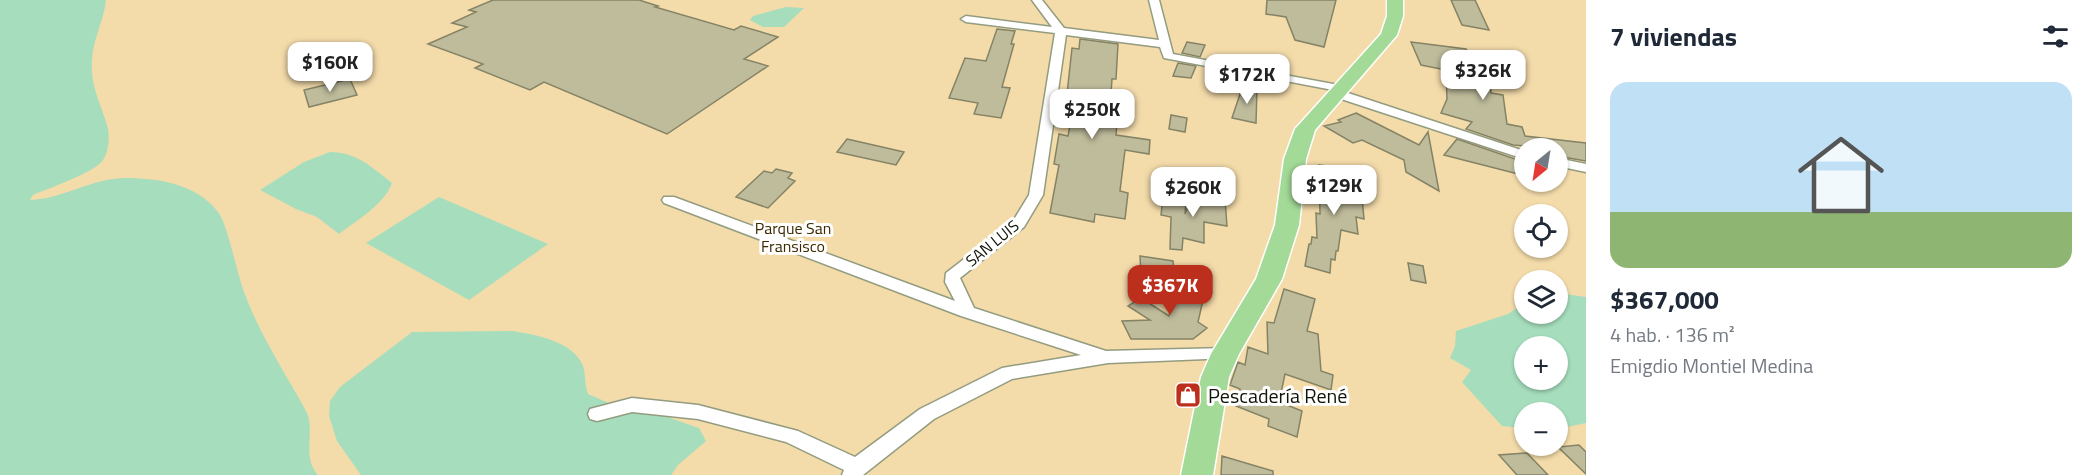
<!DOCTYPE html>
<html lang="es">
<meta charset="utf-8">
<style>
body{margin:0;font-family:"Titillium Web",sans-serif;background:#f6f6f7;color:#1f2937;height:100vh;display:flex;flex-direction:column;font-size:22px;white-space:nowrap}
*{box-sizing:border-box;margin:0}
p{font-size:20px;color:#747a83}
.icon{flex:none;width:33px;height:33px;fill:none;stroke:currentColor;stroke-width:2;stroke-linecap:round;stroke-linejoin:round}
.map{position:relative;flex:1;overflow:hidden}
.panel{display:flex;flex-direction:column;background:#fff;width:510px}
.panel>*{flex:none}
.needle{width:39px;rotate:210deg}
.tools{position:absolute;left:1514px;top:138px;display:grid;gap:12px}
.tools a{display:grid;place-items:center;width:54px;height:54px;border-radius:50%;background:#fff;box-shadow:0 2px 4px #0004;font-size:30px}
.price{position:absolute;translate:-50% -51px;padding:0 14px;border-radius:12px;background:#fff;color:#222;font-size:20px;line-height:39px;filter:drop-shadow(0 2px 3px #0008)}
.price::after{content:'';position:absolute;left:50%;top:36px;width:18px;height:14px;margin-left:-9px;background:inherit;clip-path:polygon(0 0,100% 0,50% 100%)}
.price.current{background:#bc2f1c;color:#fff}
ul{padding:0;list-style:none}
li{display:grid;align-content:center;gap:12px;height:318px;padding:0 24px}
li+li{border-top:2px solid #e0e1e3}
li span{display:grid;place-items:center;height:186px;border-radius:18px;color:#555}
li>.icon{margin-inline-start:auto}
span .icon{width:108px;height:108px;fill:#fffc;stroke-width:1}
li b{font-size:26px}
h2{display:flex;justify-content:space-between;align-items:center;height:72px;padding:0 24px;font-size:26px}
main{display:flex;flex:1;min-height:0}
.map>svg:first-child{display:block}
</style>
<main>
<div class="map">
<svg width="1586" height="475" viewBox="0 0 1586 475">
<rect width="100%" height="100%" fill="#eff9d9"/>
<path fill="#f3dbaa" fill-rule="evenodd" d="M21,0h1565v475h-1586v-461zM1524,148h33v34h-33zM1524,214h33v34h-33zM1524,280h33v34h-33zM1524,346h33v34h-33zM1524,412h33v34h-33z"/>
<path fill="#a6debd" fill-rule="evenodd" d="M0,0h106c-3,26 -16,42 -14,72 1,18 10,36 15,53 3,9 2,27 -4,35 -9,13 -54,28 -70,35l-3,5c32,-1 61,-21 93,-22 34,0 73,5 95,34 9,10 19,61 25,77 15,43 41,82 63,122 10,19 -5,46 12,64h-318z
M786,7l18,1 -20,19h-21l-13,-7 3,-4z
M330,152c26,0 42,15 62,31 -8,22 -35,37 -53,51l-22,-17 -21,-8 -36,-19 44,-28z
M439,197l109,47 -79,56 -103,-57z
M1557,293l29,4v126l-29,6v-17h-33v16l-22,-2 -40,-44 9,-12 -21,-12 5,-12 1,-15 52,-17 16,-11v11h33zM1557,346v34h-33v-34z
M513,331c23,4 60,10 70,35 3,8 1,17 5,28l30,13 35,5 46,16 7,13 -28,24 -7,10h-310l-24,-34 -8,-25 1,-15 10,-14 72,-55z"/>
<path fill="#bfbc9c" stroke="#858365" stroke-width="1.5" d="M493,0h146l19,6 -3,1 79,23 7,-4 37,11 -34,22 24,7 -101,68 -123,-52 -14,8 -55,-22 8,-4 -55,-20 39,-17 -15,-4 24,-11 -7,-2z
M1267,0h69l-12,47 -29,-7 -9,-23 -20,-3z
M1451,0h24l14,30 -27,-5z
M997,29l18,2 -4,13h3l-12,43 8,1 -9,30 -27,-4 4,-11 -29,-5 16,-40 21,3z
M1080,39l38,5 -2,35h-4l-3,44 8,1 -1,11 34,5 -1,14 -24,-4 -5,41 8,2 -3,26 -30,-5 -1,8 -44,-9 9,-48 -5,-1 5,-30 9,2 6,-32 -8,-1 6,-55 7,1z
M1187,42l18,3 -5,12 -18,-4z
M1411,42l55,7 19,32 5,1 1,11 12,2 4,29 15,3 3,9 61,7v18l-29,-5v-8l-44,-3 -47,-16 6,-7 -31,-9 6,-14 -1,-29 -25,-5z
M1178,63l18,3 -5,12 -18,-2z
M350,79l7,16 -48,12 -5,-17z
M1243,85l14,2 -1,36 -24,-5z
M1356,113l63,32 9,-13 11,59 -33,-19 -2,-12 -42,-20 -9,3 -29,-17 17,-4 -3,-2z
M1171,115l16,3 -2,14 -16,-3z
M847,139l57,13 -8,13 -59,-13z
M1457,139l58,20 3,15 -74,-19z
M1319,165l28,4 3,15 11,2 3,33 -8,-2 2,17 -17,-4 -3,21h-2l-1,9 -4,-1 -1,14 -25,-7 4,-22h2l1,-7 5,1 -1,-25 4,1z
M776,169l16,4 -4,5 7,3 -27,27 -32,-11 28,-26 8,2z
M1193,194l32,6 2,26 -23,-4v21l-21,-5 -1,12 -12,-1 1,-32 -10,-2 2,-17 23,4 -1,12z
M1140,256l33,5 2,19 -34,-6z
M1408,263l15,3 3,17 -15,-3z
M1178,279l28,8 -8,35 9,6 -14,11h-62l-9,-18 28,-1 -22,-14 13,-8 28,18z
M1284,289l31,10 -8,32 11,3 3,37 12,4 -2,15 -46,-16 -6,28 23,9 -5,26 -29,-11 1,-7 -33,-13 4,-17 -10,-4 8,-23 7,3 3,-18 20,7 -1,-32 7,1z
M1579,445l7,7v22l-28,-27z
M1527,453l21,22h-31l-18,-20z
M1222,456l51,15v4h-52z"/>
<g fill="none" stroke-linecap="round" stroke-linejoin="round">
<defs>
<path id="street" d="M1032,0h10l22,28 95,12 -10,-40h10l14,54 171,32 2,2 -4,3 182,60v8l-192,-63 -2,-3 3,-3 -169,-32 -4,-11 -94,-12 -23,160 -19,32 -64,51 14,30 132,43 119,-3 6,2 3,4 -3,4 -123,5 -96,16 -78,40 -71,56h-21l2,-5 -58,-28 -88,-23 -66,-7 -35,9 -7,-2 -2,-5 2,-5 42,-11 66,7 100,26 57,26 65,-48 82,-41 79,-13 -120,-39 -297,-113 -2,-3 2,-3h10l281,104 -10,-19 1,-9 67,-52 16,-26 26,-162 -89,-11 -5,-3 5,-3 86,11z
M1557,158l29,6v8l-29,-6z"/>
<path id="primary" d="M1387,0h16v16l-6,19 -82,95 -9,29 -7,66 -17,54 -43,75 -10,23 -16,98h-32l20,-98 10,-23 45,-75 19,-54 9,-66 11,-30 86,-95 6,-18z"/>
</defs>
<use href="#street" stroke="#939c7f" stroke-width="3"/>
<use href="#primary" stroke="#fff" stroke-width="3"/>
<use href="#street" fill="#fff" fill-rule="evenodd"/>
<use href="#primary" fill="#a3da97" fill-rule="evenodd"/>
</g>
<defs>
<symbol id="shop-square" viewBox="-11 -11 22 22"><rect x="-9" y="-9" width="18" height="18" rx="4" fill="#bc2f1c" stroke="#fff"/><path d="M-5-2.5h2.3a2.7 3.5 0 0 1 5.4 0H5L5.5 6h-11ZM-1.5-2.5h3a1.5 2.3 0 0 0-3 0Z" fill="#fff"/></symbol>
</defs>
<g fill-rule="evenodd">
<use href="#shop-square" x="1173" y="380" width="30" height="30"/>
</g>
<g text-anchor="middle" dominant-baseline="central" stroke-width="6" stroke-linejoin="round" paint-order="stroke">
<g font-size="16" fill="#3c2b00" stroke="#fff">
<text x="793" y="228">Parque San<tspan x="793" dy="18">Fransisco</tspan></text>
</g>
<g font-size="16" fill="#111409" stroke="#fff">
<text transform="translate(992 243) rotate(-39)">SAN LUIS</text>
</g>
<g font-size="20" fill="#111409" stroke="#fff" text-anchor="start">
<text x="1208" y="395">Pescadería René</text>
</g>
</g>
</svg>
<div class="tools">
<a><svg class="needle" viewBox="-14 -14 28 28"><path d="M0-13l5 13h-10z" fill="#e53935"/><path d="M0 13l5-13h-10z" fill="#747a83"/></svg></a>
<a><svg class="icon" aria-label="locate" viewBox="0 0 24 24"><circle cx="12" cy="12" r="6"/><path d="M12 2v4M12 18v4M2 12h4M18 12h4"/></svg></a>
<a><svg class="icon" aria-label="layers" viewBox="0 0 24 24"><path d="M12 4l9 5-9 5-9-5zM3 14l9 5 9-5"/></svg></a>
<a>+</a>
<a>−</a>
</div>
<b class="price" style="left:330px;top:93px">$160K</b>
<b class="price" style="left:1483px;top:101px">$326K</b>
<b class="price" style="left:1247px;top:105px">$172K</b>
<b class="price" style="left:1092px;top:140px">$250K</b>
<b class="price" style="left:1334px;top:216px">$129K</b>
<b class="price" style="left:1193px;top:218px">$260K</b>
<b class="price current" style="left:1170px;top:316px">$367K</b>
</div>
<section class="panel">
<h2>7 viviendas<svg class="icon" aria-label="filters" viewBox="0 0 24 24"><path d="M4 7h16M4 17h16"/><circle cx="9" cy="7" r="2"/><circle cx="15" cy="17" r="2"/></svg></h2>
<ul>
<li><span style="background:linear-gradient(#bfe0f5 70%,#8fb573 0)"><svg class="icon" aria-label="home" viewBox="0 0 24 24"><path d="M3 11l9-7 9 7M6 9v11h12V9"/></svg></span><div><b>$367,000</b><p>4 hab. · 136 m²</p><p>Emigdio Montiel Medina</p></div></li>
</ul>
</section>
</main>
